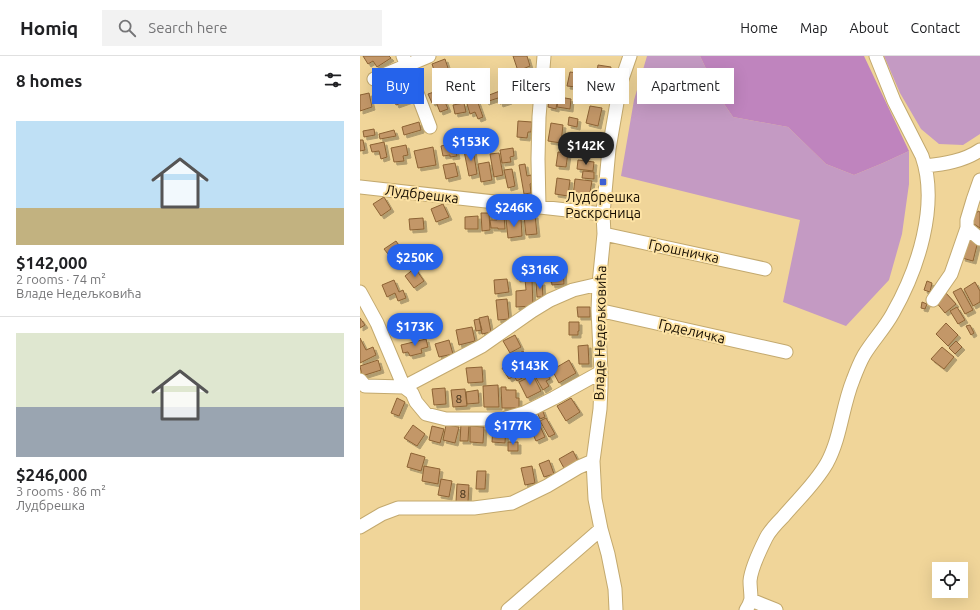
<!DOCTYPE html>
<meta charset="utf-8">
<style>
body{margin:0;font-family:Ubuntu,sans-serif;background:#f2f2f2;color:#202124;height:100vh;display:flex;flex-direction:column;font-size:15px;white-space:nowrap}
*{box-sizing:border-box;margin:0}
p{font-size:13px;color:#757577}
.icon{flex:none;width:22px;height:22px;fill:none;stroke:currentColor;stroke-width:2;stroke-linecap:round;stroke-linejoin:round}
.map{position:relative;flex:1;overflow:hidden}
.sheet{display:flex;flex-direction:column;background:#fff;width:360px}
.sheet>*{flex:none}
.banner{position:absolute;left:12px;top:12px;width:380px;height:36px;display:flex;gap:8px}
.controls{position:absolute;left:572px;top:506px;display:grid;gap:8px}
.controls a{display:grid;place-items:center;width:36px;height:36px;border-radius:0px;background:#fff;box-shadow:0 4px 16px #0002;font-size:20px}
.price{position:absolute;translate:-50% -34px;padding:0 9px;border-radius:14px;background:#2563eb;color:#fff;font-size:13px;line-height:26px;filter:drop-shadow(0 1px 2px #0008)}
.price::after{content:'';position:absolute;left:50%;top:24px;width:12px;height:9px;margin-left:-6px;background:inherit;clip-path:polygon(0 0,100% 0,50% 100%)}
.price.selected{background:#222;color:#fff}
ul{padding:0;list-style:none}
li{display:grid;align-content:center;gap:8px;height:212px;padding:0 16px}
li+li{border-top:1px solid #e0e0e0}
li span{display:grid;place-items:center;height:124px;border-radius:0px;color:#555}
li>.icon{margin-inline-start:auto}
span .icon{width:72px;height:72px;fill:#fffc;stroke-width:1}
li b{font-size:17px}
h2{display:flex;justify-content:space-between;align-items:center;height:48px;padding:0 16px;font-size:17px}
.pill{padding:0 14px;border-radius:0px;background:#fff;box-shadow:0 4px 16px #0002;font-size:14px;line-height:36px}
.pill.selected{background:#2563eb;color:#fff}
header{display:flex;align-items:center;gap:24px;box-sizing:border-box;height:56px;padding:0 20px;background:#fff;border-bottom:1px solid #e0e0e0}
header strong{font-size:19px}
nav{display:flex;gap:22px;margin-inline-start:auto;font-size:14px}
.search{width:280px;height:36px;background:#f2f2f2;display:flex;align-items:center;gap:10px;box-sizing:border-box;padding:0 14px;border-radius:0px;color:#757577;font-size:15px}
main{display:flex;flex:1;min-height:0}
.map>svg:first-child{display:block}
</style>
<header>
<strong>Homiq</strong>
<div class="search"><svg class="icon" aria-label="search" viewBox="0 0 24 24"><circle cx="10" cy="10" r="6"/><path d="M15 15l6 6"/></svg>Search here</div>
<nav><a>Home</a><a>Map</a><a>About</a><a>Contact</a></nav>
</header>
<main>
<section class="sheet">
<h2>8 homes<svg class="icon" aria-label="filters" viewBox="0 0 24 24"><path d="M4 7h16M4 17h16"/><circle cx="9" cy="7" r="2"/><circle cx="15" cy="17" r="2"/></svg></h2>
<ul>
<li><span style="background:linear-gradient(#bfe0f5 70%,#c2b280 0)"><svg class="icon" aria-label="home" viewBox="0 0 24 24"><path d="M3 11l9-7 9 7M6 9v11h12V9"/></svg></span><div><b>$142,000</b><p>2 rooms · 74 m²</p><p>Владе Недељковића</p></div></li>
<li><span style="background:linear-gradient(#dfe7d0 60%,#9aa5b1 0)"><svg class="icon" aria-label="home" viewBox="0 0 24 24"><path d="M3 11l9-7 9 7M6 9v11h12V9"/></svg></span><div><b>$246,000</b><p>3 rooms · 86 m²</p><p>Лудбрешка</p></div></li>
</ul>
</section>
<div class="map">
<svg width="620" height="554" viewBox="0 0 620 554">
<defs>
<filter id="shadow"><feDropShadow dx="3" dy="3" stdDeviation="0" flood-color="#0004"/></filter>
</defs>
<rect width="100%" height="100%" fill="#f0d599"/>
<path fill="#c49ac3" d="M287,0h53l20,42 13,19 55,10 38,37 28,11 29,-12 26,-12v33l-7,50 -13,46 -43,46 -63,-24 17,-82 -179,-44 13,-76z
M524,0h96v78l-17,11 -24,-1 -18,-15 -21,-36z"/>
<path fill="#bf84be" d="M340,0h164l45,95 -26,12 -29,12 -28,-11 -38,-37 -55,-10 -13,-19z"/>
<path fill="#c39767" stroke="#8c6234" filter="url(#shadow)" d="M3,0h26l2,2 -14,9 -4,-6 -5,3z
M153,0h14l3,10 -12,5z
M85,3l3,9 -13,5 -3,-9z
M238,9l13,2 -4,19 -12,-2z
M87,14l6,18 -10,3 -6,-17z
M148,15l3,10 -5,1 -3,-10z
M210,16l8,1 -1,3h3l-1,7h-3v4l-9,-1z
M107,20l5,14 -9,4 -5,-14z
M164,23l11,2 -3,11 -11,-3z
M42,24l8,20 -14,5 -8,-20z
M145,33l4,12 -9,3 -2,-6 -12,4 -2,-5z
M80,34l8,19 -8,3 -4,-10 -4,1 -4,-9z
M9,37l3,14 -12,4v-16z
M190,39l8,1 -2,13 -8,-2z
M199,41l12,2 -1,10 -13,-2z
M117,44l6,17 -5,2 -3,-7 -5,2 -3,-10z
M104,47l2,9 -11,2 -2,-9z
M230,50l12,2 -4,18 -12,-3z
M209,61l9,2 -1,8 -9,-2z
M158,65l14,1 -1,10h-3l-1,6 -10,-1z
M59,66l2,8 -17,5 -2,-8z
M191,67l12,2 -2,18 -13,-2z
M14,73l1,6 -11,2 -1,-6z
M108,73l2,8 -9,1 -2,-8z
M34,74l2,6 -16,3 -1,-5z
M111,81l2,11 -6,2 -1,-5h-3l-2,-6z
M0,84h3l2,10 -5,1z
M24,86l3,15 -6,2 -2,-8 -7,1 -2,-7z
M94,87l3,13 -7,1v-2l-7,1 -2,-10z
M46,89l2,10 -5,1 1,5 -10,1 -3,-14z
M73,91l3,18 -18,3 -4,-17z
M153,92l1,8 -4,1 1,5 -9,1 -2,-13z
M113,93l4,25 -8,2 -5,-25z
M198,96l10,1 -2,14 -10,-1z
M139,97l4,22 -9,2 -4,-23z
M218,104l16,2 -1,9 -16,-2z
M129,106l3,18 -11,2 -3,-18z
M95,107l3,13 -12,3 -3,-14z
M165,108l2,12 4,-1 2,8 -3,1 1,9 -7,1 -5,-29z
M152,113l3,17 -7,2 -4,-18z
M223,115l11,1v7l-12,-1z
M197,122l13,2 -2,16 -13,-2z
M215,123l17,2 -3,17 -16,-2z
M24,141l7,12 -10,7 -8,-12z
M83,148l6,13 -13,5 -5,-13z
M618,155l2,1v16l-9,-6z
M121,157h8l1,17 -8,1z
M144,159l1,14h-7v-1h-7l-1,-8h7v-4z
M175,159l2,19 -11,1 -2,-19z
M118,160v13h-13v-12z
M63,162l1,11 -14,1 -1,-11z
M161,162l1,18 -14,2 -2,-19z
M607,182l11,3 -5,20 -11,-3z
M36,185l7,10 -11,8 -8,-10z
M203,209l1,19 -12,1 -1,-6h-4v-13z
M55,212l9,13 -10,7 -9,-12z
M172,217l1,4 -16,2 -1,-5z
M147,223l2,13 -14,2 -1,-14z
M165,223h7l1,27 -17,1v-16l10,-1z
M34,224l5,12 4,-2 3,8 -8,3 -3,-8 -8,4 -5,-12z
M567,225l5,2 -2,9 -6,-2z
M176,226h6l1,15h-6z
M615,226l5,9v11l-7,4 -9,-17z
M601,232l12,22 -8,4 -12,-22z
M585,236l11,12 -11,9 -9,-11z
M147,243l2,20 -11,1 -2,-20z
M562,246l5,2 -2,5 -4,-1z
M217,251h13v10h-12z
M597,251l8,13 -7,4 -8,-13z
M128,260l3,16 -9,2 -3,-16z
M45,261l3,13 -14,4 -3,-14z
M0,262l5,7 -5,3z
M119,263l3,11 -6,1 -2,-11z
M209,266h10v9h-1v4h-9z
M586,267l12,12 -10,11 -12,-12z
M610,269l4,8 -3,2 -5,-9z
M112,271l3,14 -16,4 -3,-15z
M155,279l6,12 -11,6 -7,-12z
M0,282l6,12 7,-3 3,8 -16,8z
M66,283l2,8 -7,2 1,4 -12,3 -2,-4 -5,1 -2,-8z
M89,284l4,14 -14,3 -4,-13z
M596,285l6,6 -7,7 -6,-6z
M228,289l1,19h-10l-1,-18z
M582,291l12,10 -10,12 -13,-10z
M163,295l4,6 -8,4 -3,-6z
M18,304l3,10 -19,6 -2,-10z
M209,304l7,13 -17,10 -7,-13z
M155,305l9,16 -7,4 -3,-5 -5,3 -7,-11z
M122,311l1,15 -15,1 -2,-15z
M186,316l4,7 -4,2 3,5 -6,4 -7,-12z
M173,319l8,16 -14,7 -8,-16z
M138,329l1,22h-15l-1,-21z
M141,331h5v3h10v8h3v13h-3v-3h-14z
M85,332l1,16 -12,1 -2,-16z
M105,333l2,17 -14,1 -2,-17z
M118,334l1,13 -12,1 -1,-12z
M37,342l8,4 -6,14 -8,-3z
M211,342l9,14 -14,9 -9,-15z
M182,353l3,8 -5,2 -3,-7z
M176,361l9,20 -9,4 -9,-20z
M186,362l9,16 -6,3 -9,-16z
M101,367l8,1 -1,17h-8z
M53,369l12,9 -8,12 -13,-8z
M86,369l13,2 -4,16 -12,-3z
M72,370l12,3 -4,14 -11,-3z
M110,370l14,1 -1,16 -13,-1z
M133,370h13l-1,17 -13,-1z
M148,386h10v9h-10z
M213,395l6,12 -14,7 -6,-11z
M51,397l14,4 -4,14 -14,-4z
M189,404l5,14 -10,3 -5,-13z
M64,410l16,3 -2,15 -16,-3z
M172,410l3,17 -10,2 -4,-17z
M117,415h9l-1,18h-9z
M81,423l11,2 -3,16 -11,-2z
M97,428l12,1 -1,17h-12z"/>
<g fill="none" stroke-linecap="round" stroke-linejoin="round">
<defs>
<path id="minor" d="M43,0l27,71
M14,23l55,-23
M565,110c19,-2 39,-5 55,-16
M0,131l243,27
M179,151l-1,-48 1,-42 5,-61
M607,172l13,11
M244,178l161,35
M0,236l17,31 27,64 8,6 4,9 10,12 20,5h57l21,-6 30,-15 47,-26
M573,244l18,-26 16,-46v-8l6,-20 7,-20
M238,254l188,42
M0,324l5,6 39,1 78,-41 50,-35 18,-11 23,-10 26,-6
M0,471l22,-13 16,-6h76l38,-5 35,-17 32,-19 14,-6
M391,544l25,10
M148,554l93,-81
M256,554l-1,-21 -7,-35 -7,-25 -6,-30 -2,-38 7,-52 1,-22v-15l-3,-62 1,-26 5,-50 -1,-20 6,-65 11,-64 10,-29
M386,554c2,-3 4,-7 5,-11 0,-6 -1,-12 -1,-18 1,-13 10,-31 16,-43 4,-8 11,-15 17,-21 15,-18 32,-33 44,-54 14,-26 15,-56 26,-83 3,-8 7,-18 11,-25 9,-15 21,-27 29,-42 25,-44 46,-108 29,-157l-28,-55 -18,-45"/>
</defs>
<use href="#minor" stroke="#c3a96e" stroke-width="15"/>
<use href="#minor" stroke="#fff" stroke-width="13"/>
</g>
<rect fill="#3e60d2" stroke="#fde3a5" stroke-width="1.5" x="239" y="122" width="8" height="8" rx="2"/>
<g text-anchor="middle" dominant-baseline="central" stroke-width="4" stroke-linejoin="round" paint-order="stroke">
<g font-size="12" fill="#41301a">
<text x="99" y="342">8</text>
<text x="103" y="437">8</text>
</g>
<g font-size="14" fill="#160d00" stroke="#fde3a5">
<text transform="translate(62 138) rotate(7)">Лудбрешка</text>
<text transform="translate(324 195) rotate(12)">Грошничка</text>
<text transform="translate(332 275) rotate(13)">Грделичка</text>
<text transform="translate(240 277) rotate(-89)">Владе Недељковића</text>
</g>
<g font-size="14" fill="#160d00" stroke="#fde3a5">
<text x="243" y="141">Лудбрешка<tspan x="243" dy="16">Раскрсница</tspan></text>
</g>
</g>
</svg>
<div class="controls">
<a><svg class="icon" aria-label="locate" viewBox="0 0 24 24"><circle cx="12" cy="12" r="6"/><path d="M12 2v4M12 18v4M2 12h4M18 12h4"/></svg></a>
</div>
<b class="price" style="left:111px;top:106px">$153K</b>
<b class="price selected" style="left:226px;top:110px">$142K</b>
<b class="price" style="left:154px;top:172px">$246K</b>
<b class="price" style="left:55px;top:222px">$250K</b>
<b class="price" style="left:180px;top:234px">$316K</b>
<b class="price" style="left:55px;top:291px">$173K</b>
<b class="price" style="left:170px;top:330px">$143K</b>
<b class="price" style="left:153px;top:390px">$177K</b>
<div class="banner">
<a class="pill selected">Buy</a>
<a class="pill">Rent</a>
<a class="pill">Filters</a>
<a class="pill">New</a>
<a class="pill">Apartment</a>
</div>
</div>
</main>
